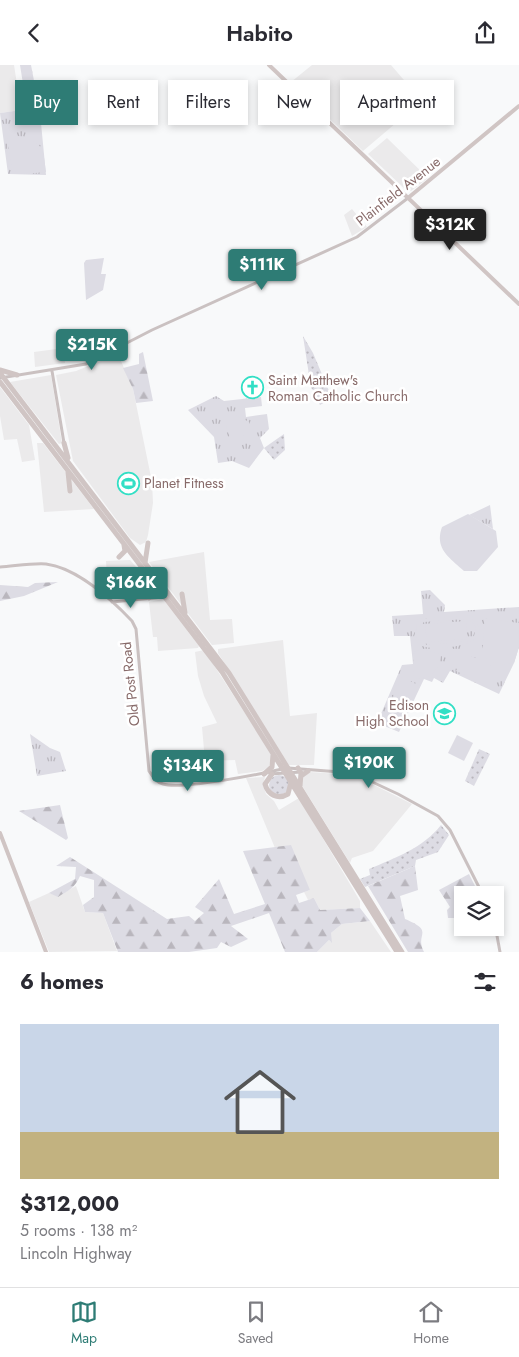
<!DOCTYPE html>
<meta charset="utf-8">
<style>
body{margin:0;font-family:Jost,sans-serif;background:#f7f7f7;color:#2b2b33;height:100vh;display:flex;flex-direction:column;font-size:19px;white-space:nowrap}
*{box-sizing:border-box;margin:0}
p{font-size:16px;color:#7c7c81}
.icon{flex:none;width:28px;height:28px;fill:none;stroke:currentColor;stroke-width:2;stroke-linecap:round;stroke-linejoin:round}
.map{position:relative;height:887px;overflow:hidden}
.side{display:flex;flex-direction:column;background:#fff;flex:1}
.side>*{flex:none}
.top-card{position:absolute;left:15px;top:15px;width:490px;height:45px;display:flex;gap:10px}
.controls{position:absolute;left:454px;top:821px;display:grid;gap:10px}
.controls a{display:grid;place-items:center;width:50px;height:50px;border-radius:0px;background:#fff;box-shadow:0 2px 8px #0003;font-size:25px}
.price{position:absolute;translate:-50% -42px;padding:0 11px;border-radius:5px;background:#2e7c75;color:#fff;font-size:16px;line-height:32px;filter:drop-shadow(0 1px 2px #0008)}
.price::after{content:'';position:absolute;left:50%;top:30px;width:15px;height:11px;margin-left:-8px;background:inherit;clip-path:polygon(0 0,100% 0,50% 100%)}
.price.selected{background:#222;color:#fff}
ul{padding:0;list-style:none}
li{display:grid;align-content:center;gap:10px;height:265px;padding:0 20px}
li span{display:grid;place-items:center;height:155px;border-radius:0px;color:#555}
li>.icon{margin-inline-start:auto}
span .icon{width:90px;height:90px;fill:#fffc;stroke-width:1}
li b{font-size:21px}
h2{display:flex;justify-content:space-between;align-items:center;height:60px;padding:0 20px;font-size:21px}
.chip{padding:0 18px;border-radius:0px;background:#fff;box-shadow:0 2px 8px #0003;font-size:18px;line-height:45px}
.chip.selected{background:#2e7c75;color:#fff}
header{display:flex;justify-content:space-between;align-items:center;height:65px;padding:0 20px;background:#fff;font-size:22px;font-weight:600}
.menu{display:flex;justify-content:space-around;align-items:center;height:70px;border-top:1px solid #e1e1e2;background:#fff;font-size:14px;color:#7c7c81}
.menu a{display:grid;justify-items:center;gap:2px}
.menu .selected{color:#2e7c75}
.map>svg:first-child{display:block}
</style>
<header><svg class="icon" aria-label="back" viewBox="0 0 24 24"><path d="M15 5l-7 7 7 7"/></svg>Habito<svg class="icon" aria-label="share" viewBox="0 0 24 24"><path d="M12 15V3M7 8l5-5 5 5M5 13v7h14v-7"/></svg></header>
<div class="map">
<svg width="519" height="887" viewBox="0 0 519 887">
<defs>
<pattern id="grass-dots" width="8" height="8" patternUnits="userSpaceOnUse" patternTransform="scale(1.25)"><rect width="8" height="8" fill="#dddce4"/><path d="M2 2h.1M6 6h.1" fill="none" stroke="#b9b6bd" stroke-width="1.8" stroke-linecap="round"/></pattern>
<pattern id="forest-firs" width="22" height="20" patternUnits="userSpaceOnUse" patternTransform="scale(1.25)"><rect width="22" height="20" fill="#dddce4"/><path d="M5 1l3.5 6h-7zM16 11l3.5 6h-7z" fill="#b9b6bd"/></pattern>
<pattern id="park-tufts" width="24" height="20" patternUnits="userSpaceOnUse" patternTransform="scale(1.25)"><rect width="24" height="20" fill="#dddce4"/><path d="M3 7l-1-3M5 7V3M7 7l1-3M15 17l-1-3M17 17v-4M19 17l1-3" fill="none" stroke="#b9b6bd"/></pattern>
</defs>
<rect width="100%" height="100%" fill="#f8f9fa"/>
<path fill="#ebeaeb" d="M0,0h14l7,45 -21,3z
M312,0h79l31,36 -59,50 -72,-69z
M387,73l41,40 -17,13h-4l-39,-37z
M352,144l15,18 -15,9 -8,-21z
M64,283l1,15 -30,4 -1,-15z
M118,289l15,35 19,93 1,21 -5,32 -2,7 -6,3 -10,-7 -57,-77 -17,-86 20,-4z
M51,310l11,68 -3,1 -49,-62z
M0,322l29,38 6,35 -13,2 -5,-23 -13,1 -4,-24z
M37,378h6l51,66 -50,3z
M204,487l6,68 22,-1 2,24 -22,2 -63,-83z
M130,495l16,18 -39,1 -1,-18z
M163,534l36,47 -1,2 -40,3 -1,-14h-4l-4,-35z
M283,575l7,76 27,-3 -3,52h-25l-71,-112v-4z
M204,585l68,105 -3,12 -7,4 -24,3 -3,-14 -30,1 -3,-34 15,-4 -13,-27 -6,-20 -3,-24z
M310,707l44,3 58,29 -39,47 -21,7 -2,5 -49,-79 2,-7z
M265,712l-2,7 3,10 8,7 5,9 20,-12 61,103v7l-40,2 -6,-12 -6,2 -4,-8 6,-2 -35,-42 -29,-70z
M76,821l9,26 18,1 14,38 -68,1 -20,-50 20,-9 9,3z
M370,856l21,31h-74l12,-12 2,2v-9l11,-9z"/>
<path fill="url(#grass-dots)" d="M303,271l10,17 19,45 -12,7 -7,-12 1,-2 -3,-3z
M284,369l1,16 -11,10 -10,-12z
M479,684l11,5 -16,32 -9,-5z
M269 720a10 10 0 1 1 20 0a10 10 0 1 1-20 0Z
M441,760l8,10 -11,17 -22,8 -1,6 -50,21 -5,-8 10,-4 -1,-6c26,-11 54,-21 72,-44z"/>
<path fill="url(#forest-firs)" d="M143,287l10,49 -17,2 -3,-14 -10,-21 16,-4v-10z
M58,517l-34,14 -24,5v-16l28,2 7,-4z
M60,740l8,33 -2,2 -47,-29z
M291,780l19,45 -14,5 3,8 15,-5 6,12 40,-2 10,13 -28,3 -11,9 1,10 -3,-3 -12,12h-32l-16,-39 -38,13 17,13 -17,8 -10,-5 -4,6 -28,4h-71l-15,-39 -18,-1 -2,-7 11,-8v-17l-14,-4c-5,12 -11,14 -22,21l-9,-4 26,-14 1,-12 -20,-1 14,-9 97,62 22,-3 6,5 9,-8 -9,-6 24,-28 15,35 31,-10 -22,-53z
M415,801l3,24 -18,6 5,23c31,13 9,14 19,33h-16l-40,-66z
M469,809l8,16h-12l-3,21 -8,2v5h-6l-1,-8 3,-3 -11,-17z"/>
<path fill="url(#park-tufts)" d="M20,0h11l5,26 11,-3v14l-5,15 -10,-3 -5,-5z
M21,45l7,9 13,4 5,52 -38,-1 -8,-61z
M216,331l8,5 37,-4 1,9 -17,2 1,9 21,-3 2,15 -9,9 4,10 -15,20 -17,-7 -14,2 -4,-26 -26,-27z
M490,440l3,24 -24,-14z
M430,525l15,15 -1,7 75,-5v40l-5,16 -15,31 -49,-23 -7,12 -9,-5 -2,4 -8,-3 -25,53 -22,-9 25,-58 11,-1 -3,-28h-16l-2,-20 31,-2 -2,-23z
M30,669l20,14 10,4 6,19 -29,5z"/>
<path fill="#dddce4" fill-rule="evenodd" d="M18,71c26,6 25,12 28,36l-21,2 -13,-3 -5,-34z
M104,193l-3,16h5l-3,16 -17,10 -2,-37 2,-3z
M234,349l15,8 4,11 -23,5 -7,-22z
M468,449l28,17 2,16 -21,24h-13c-14,-13 -30,-22 -22,-44z
M473,550l-1,4c30,26 -37,33 -50,27 -4,-2 -6,-5 -8,-9l4,-18zM465,554l7,3 4,5 -2,9 -5,5 -42,4 -10,-7 -1,-9 8,-7z
M485,553l34,5v24l-5,16c-13,3 -21,0 -32,-7z
M466,556l1,18 -40,3 -2,-18z
M416,585l13,1 12,3c-1,15 -11,27 -27,24l-1,-23z
M465,588l34,16 -9,18 -34,-16z
M402,612l16,8 -14,31 -16,-8z
M457,670l16,8 -9,18 -16,-8z"/>
<g fill="none" stroke-linecap="round" stroke-linejoin="round">
<path stroke="#cac1c1" stroke-width="3" d="M52,306l12,72
M0,313l86,-14 66,-34 205,-93 51,-39
M0,502c15,-1 32,-4 46,-3 31,4 66,36 86,57l4,8 13,142c4,6 7,11 14,13 18,6 98,-10 119,-15
M112,537l51,-5
M288,703l65,5 45,21 40,22 12,14 33,65
M270,709l31,-2
M495,860l5,27"/>
<path stroke="#d0c5c4" stroke-width="4" d="M269,0l250,239
M408,133l111,-92
M0,768l46,119"/>
<path stroke="#d0c5c4" stroke-width="5" d="M0,305l17,5
M0,308l229,300 173,279
M0,317l222,290 175,280
M64,378l4,15
M68,407l2,19
M119,492l6,-6 -1,-6
M145,498l3,-20
M182,529l3,19
M149,533l1,-21
M298,703l3,5 -1,13
M264,709l8,-7 1,-12
M272,709l-7,10c3,11 13,16 23,10l3,-12
M301,711l7,-5"/>
</g>
<defs>
<symbol id="church-ring" viewBox="-11 -11 22 22"><circle r="9.5" fill="#fff" stroke="#32dfc5" stroke-width="1.5"/><path d="M-1.2-6h2.4v3.5h3.3v2.4h-3.3V6h-2.4V-.1h-3.3v-2.4h3.3Z" fill="#32dfc5"/></symbol>
<symbol id="stadium-ring" viewBox="-11 -11 22 22"><circle r="9.5" fill="#fff" stroke="#32dfc5" stroke-width="1.5"/><path d="M0-5a6.5 5 0 1 0 0 10a6.5 5 0 1 0 0-10ZM-3.5-1.8h7v3.6h-7Z" fill="#32dfc5"/></symbol>
<symbol id="school-ring" viewBox="-11 -11 22 22"><circle r="9.5" fill="#fff" stroke="#32dfc5" stroke-width="1.5"/><path d="M0-5L7-2L0 1L-7-2ZM-4 1L0 2.5L4 1V4Q0 6-4 4Z" fill="#32dfc5"/></symbol>
</defs>
<g fill-rule="evenodd">
<use href="#church-ring" x="240" y="310" width="25" height="25"/>
<use href="#stadium-ring" x="116" y="406" width="25" height="25"/>
<use href="#school-ring" x="432" y="636" width="25" height="25"/>
</g>
<g text-anchor="middle" dominant-baseline="central" stroke-width="5" stroke-linejoin="round" paint-order="stroke">
<g font-size="14" fill="#886b6a" stroke="#fff">
<text transform="translate(398 126) rotate(-38)">Plainfield Avenue</text>
<text transform="translate(130 619) rotate(-96)">Old Post Road</text>
</g>
<g font-size="14" fill="#886b6a" stroke="#fff" text-anchor="start">
<text x="268" y="315">Saint Matthew's<tspan x="268" dy="16">Roman Catholic Church</tspan></text>
<text x="144" y="418">Planet Fitness</text>
<text x="429" y="640" text-anchor="end">Edison<tspan x="429" dy="16">High School</tspan></text>
</g>
</g>
</svg>
<div class="controls">
<a><svg class="icon" aria-label="layers" viewBox="0 0 24 24"><path d="M12 4l9 5-9 5-9-5zM3 14l9 5 9-5"/></svg></a>
</div>
<b class="price selected" style="left:450px;top:186px">$312K</b>
<b class="price" style="left:262px;top:226px">$111K</b>
<b class="price" style="left:92px;top:306px">$215K</b>
<b class="price" style="left:131px;top:544px">$166K</b>
<b class="price" style="left:369px;top:724px">$190K</b>
<b class="price" style="left:188px;top:727px">$134K</b>
<div class="top-card">
<a class="chip selected">Buy</a>
<a class="chip">Rent</a>
<a class="chip">Filters</a>
<a class="chip">New</a>
<a class="chip">Apartment</a>
</div>
</div>
<section class="side">
<h2>6 homes<svg class="icon" aria-label="filters" viewBox="0 0 24 24"><path d="M4 7h16M4 17h16"/><circle cx="9" cy="7" r="2"/><circle cx="15" cy="17" r="2"/></svg></h2>
<ul>
<li><span style="background:linear-gradient(#c9d6e8 70%,#c2b280 0)"><svg class="icon" aria-label="home" viewBox="0 0 24 24"><path d="M3 11l9-7 9 7M6 9v11h12V9"/></svg></span><div><b>$312,000</b><p>5 rooms · 138 m²</p><p>Lincoln Highway</p></div></li>
</ul>
</section>
<nav class="menu">
<a class="selected"><svg class="icon" aria-label="map" viewBox="0 0 24 24"><path d="M3 6l6-2 6 2 6-2v14l-6 2-6-2-6 2zM9 4v14M15 6v14"/></svg>Map</a>
<a><svg class="icon" aria-label="saved" viewBox="0 0 24 24"><path d="M7 4h10v16l-5-4-5 4z"/></svg>Saved</a>
<a><svg class="icon" aria-label="home" viewBox="0 0 24 24"><path d="M3 11l9-7 9 7M6 9v11h12V9"/></svg>Home</a>
</nav>
